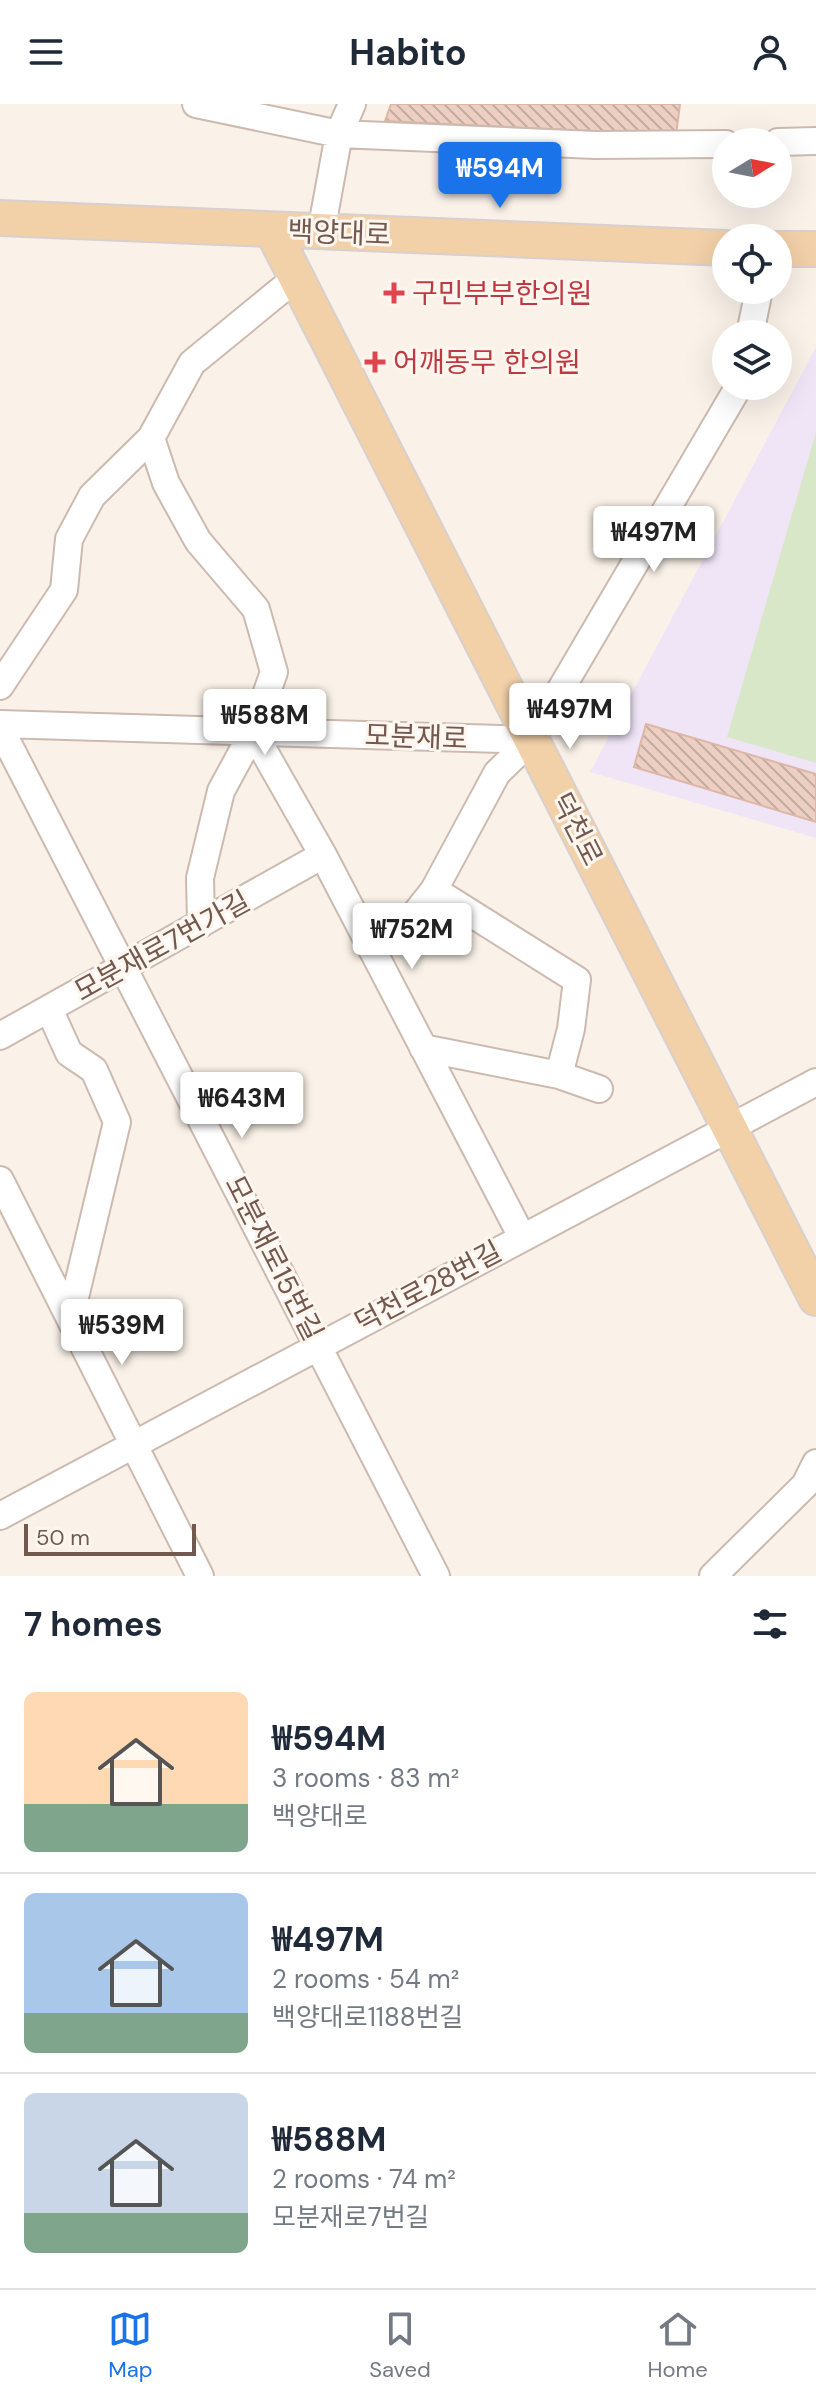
<!DOCTYPE html>
<meta charset="utf-8">
<style>
body{margin:0;font-family:"DM Sans","Noto Sans KR",sans-serif;background:#f6f6f7;color:#1f2937;height:100vh;display:flex;flex-direction:column;font-size:30px;white-space:nowrap}
*{box-sizing:border-box;margin:0}
p{font-size:26px;color:#747a83}
.icon{flex:none;width:44px;height:44px;fill:none;stroke:currentColor;stroke-width:2;stroke-linecap:round;stroke-linejoin:round}
.map{position:relative;height:1472px;overflow:hidden}
.sheet{display:flex;flex-direction:column;background:#fff;flex:1}
.sheet>*{flex:none}
.needle{width:52px;rotate:80deg}
.buttons{position:absolute;left:712px;top:24px;display:grid;gap:16px}
.buttons a{display:grid;place-items:center;width:80px;height:80px;border-radius:50%;background:#fff;box-shadow:0 8px 32px #0002;font-size:40px}
.scale{position:absolute;left:24px;bottom:20px;width:172px;box-sizing:border-box;padding-left:8px;border:4px solid #72584f;border-top:0;font-size:22px;line-height:28px;white-space:nowrap;color:#72584f;-webkit-text-stroke:6px #fdf6ef;paint-order:stroke}
.price{position:absolute;translate:-50% -68px;padding:0 18px;border-radius:8px;background:#fff;color:#222;font-size:26px;line-height:52px;filter:drop-shadow(0 2px 4px #0008)}
.price::after{content:'';position:absolute;left:50%;top:48px;width:24px;height:18px;margin-left:-12px;background:inherit;clip-path:polygon(0 0,100% 0,50% 100%)}
.price.current{background:#1a73e8;color:#fff}
ul{padding:0;list-style:none}
li{display:flex;align-items:center;gap:24px;height:200px;padding:0 24px}
li+li{border-top:2px solid #e0e1e3}
li span{display:grid;place-items:center;flex:none;width:224px;height:160px;border-radius:12px;color:#555}
li>.icon{margin-inline-start:auto}
span .icon{width:96px;height:96px;fill:#fffc;stroke-width:1}
li b{font-size:34px}
h2{display:flex;justify-content:space-between;align-items:center;height:96px;padding:0 24px;font-size:34px}
header{display:flex;justify-content:space-between;align-items:center;height:104px;padding:0 24px;background:#fff;font-size:36px;font-weight:700}
.menu{display:flex;justify-content:space-around;align-items:center;height:112px;border-top:2px solid #e0e1e3;background:#fff;font-size:22px;color:#747a83}
.menu a{display:grid;justify-items:center;gap:4px}
.menu .current{color:#1a73e8}
.map>svg:first-child{display:block}
</style>
<header><svg class="icon" aria-label="menu" viewBox="0 0 24 24"><path d="M4 6h16M4 12h16M4 18h16"/></svg>Habito<svg class="icon" aria-label="person" viewBox="0 0 24 24"><circle cx="12" cy="8" r="4"/><path d="M4 21q1-7 8-7t8 7"/></svg></header>
<div class="map">
<svg width="816" height="1472" viewBox="0 0 816 1472">
<defs>
<pattern id="building-back-hatch" width="6" height="6" patternUnits="userSpaceOnUse" patternTransform="scale(2)"><rect width="6" height="6" fill="#edd0c3"/><path d="M-1 5l2 2M0 0l6 6M5-1l2 2" fill="none" stroke="#c4aca1"/></pattern>
</defs>
<rect width="100%" height="100%" fill="#faf2e9"/>
<path fill="#efe5f7" d="M816,243v491l-226,-66z"/>
<path fill="#d8e7c8" d="M816,328v331l-89,-26z"/>
<path fill="url(#building-back-hatch)" stroke="#deb6a5" stroke-width="2" d="M391,0h289l-4,31 -291,-14z
M646,620l170,50v48l-182,-55z
M435,796l28,14 -16,25 -28,-18z"/>
<g fill="none" stroke-linecap="round" stroke-linejoin="round">
<defs>
<path id="minor" d="M196,0l143,30 256,11 131,-1
M778,38l38,-1
M321,128l18,-98 13,-30
M750,230l9,-44
M151,334l15,45 32,58 58,68 18,63 -21,60 -32,59 -21,87 1,46
M0,582l64,-96 5,-51 23,-43 59,-58 41,-75 105,-86
M0,620l531,16
M0,624l436,848
M253,628l70,123 199,382
M434,786l143,90 -6,49 -12,46
M371,844l44,-34 19,-24 63,-117 34,-33 208,-354
M49,905l20,44 25,17 23,52 -47,196
M0,932l323,-181
M423,944l136,27 40,14
M0,1076l200,396
M0,1412l816,-434
M713,1472l92,-91 11,-22"/>
<path id="major" d="M0,114l726,30
M272,126l544,1068
M778,145h38"/>
</defs>
<use href="#minor" stroke="#ccbab0" stroke-width="30"/>
<use href="#major" stroke="#d8d0ce" stroke-width="38"/>
<use href="#minor" stroke="#fff" stroke-width="26"/>
<use href="#major" stroke="#f2d0a8" stroke-width="34"/>
</g>
<g fill="#e0444e" stroke="#fdf6ef" stroke-width="3">
<path d="M390 177h8v8h8v8h-8v8h-8v-8h-8v-8h8z"/>
<path d="M371 246h8v8h8v8h-8v8h-8v-8h-8v-8h8z"/>
</g>
<g text-anchor="middle" dominant-baseline="central" stroke-width="6" stroke-linejoin="round" paint-order="stroke">
<g font-size="28" fill="#72584f" stroke="#fdf6ef">
<text transform="translate(339 129) rotate(2)">백양대로</text>
<text transform="translate(416 633) rotate(2)">모분재로</text>
<text transform="translate(577 725) rotate(63)">덕천로</text>
<text transform="translate(162 842) rotate(-29)">모분재로7번가길</text>
<text transform="translate(274 1154) rotate(63)">모분재로15번길</text>
<text transform="translate(428 1183) rotate(-28)">덕천로28번길</text>
</g>
<g font-size="28" fill="#be3a42" stroke="#fdf6ef" text-anchor="start">
<text x="412" y="189">구민부부한의원</text>
<text x="393" y="258">어깨동무 한의원</text>
</g>
</g>
</svg>
<div class="buttons">
<a><svg class="needle" viewBox="-14 -14 28 28"><path d="M0-13l5 13h-10z" fill="#e53935"/><path d="M0 13l5-13h-10z" fill="#747a83"/></svg></a>
<a><svg class="icon" aria-label="locate" viewBox="0 0 24 24"><circle cx="12" cy="12" r="6"/><path d="M12 2v4M12 18v4M2 12h4M18 12h4"/></svg></a>
<a><svg class="icon" aria-label="layers" viewBox="0 0 24 24"><path d="M12 4l9 5-9 5-9-5zM3 14l9 5 9-5"/></svg></a>
</div>
<div class="scale">50 m</div>
<b class="price current" style="left:500px;top:106px">₩594M</b>
<b class="price" style="left:654px;top:470px">₩497M</b>
<b class="price" style="left:570px;top:647px">₩497M</b>
<b class="price" style="left:265px;top:653px">₩588M</b>
<b class="price" style="left:412px;top:867px">₩752M</b>
<b class="price" style="left:242px;top:1036px">₩643M</b>
<b class="price" style="left:122px;top:1263px">₩539M</b>
</div>
<section class="sheet">
<h2>7 homes<svg class="icon" aria-label="filters" viewBox="0 0 24 24"><path d="M4 7h16M4 17h16"/><circle cx="9" cy="7" r="2"/><circle cx="15" cy="17" r="2"/></svg></h2>
<ul>
<li><span style="background:linear-gradient(#ffd9b3 70%,#7fa58c 0)"><svg class="icon" aria-label="home" viewBox="0 0 24 24"><path d="M3 11l9-7 9 7M6 9v11h12V9"/></svg></span><div><b>₩594M</b><p>3 rooms · 83 m²</p><p>백양대로</p></div></li>
<li><span style="background:linear-gradient(#a9c7e8 75%,#7fa58c 0)"><svg class="icon" aria-label="home" viewBox="0 0 24 24"><path d="M3 11l9-7 9 7M6 9v11h12V9"/></svg></span><div><b>₩497M</b><p>2 rooms · 54 m²</p><p>백양대로1188번길</p></div></li>
<li><span style="background:linear-gradient(#c9d6e8 75%,#7fa58c 0)"><svg class="icon" aria-label="home" viewBox="0 0 24 24"><path d="M3 11l9-7 9 7M6 9v11h12V9"/></svg></span><div><b>₩588M</b><p>2 rooms · 74 m²</p><p>모분재로7번길</p></div></li>
</ul>
</section>
<nav class="menu">
<a class="current"><svg class="icon" aria-label="map" viewBox="0 0 24 24"><path d="M3 6l6-2 6 2 6-2v14l-6 2-6-2-6 2zM9 4v14M15 6v14"/></svg>Map</a>
<a><svg class="icon" aria-label="saved" viewBox="0 0 24 24"><path d="M7 4h10v16l-5-4-5 4z"/></svg>Saved</a>
<a><svg class="icon" aria-label="home" viewBox="0 0 24 24"><path d="M3 11l9-7 9 7M6 9v11h12V9"/></svg>Home</a>
</nav>
